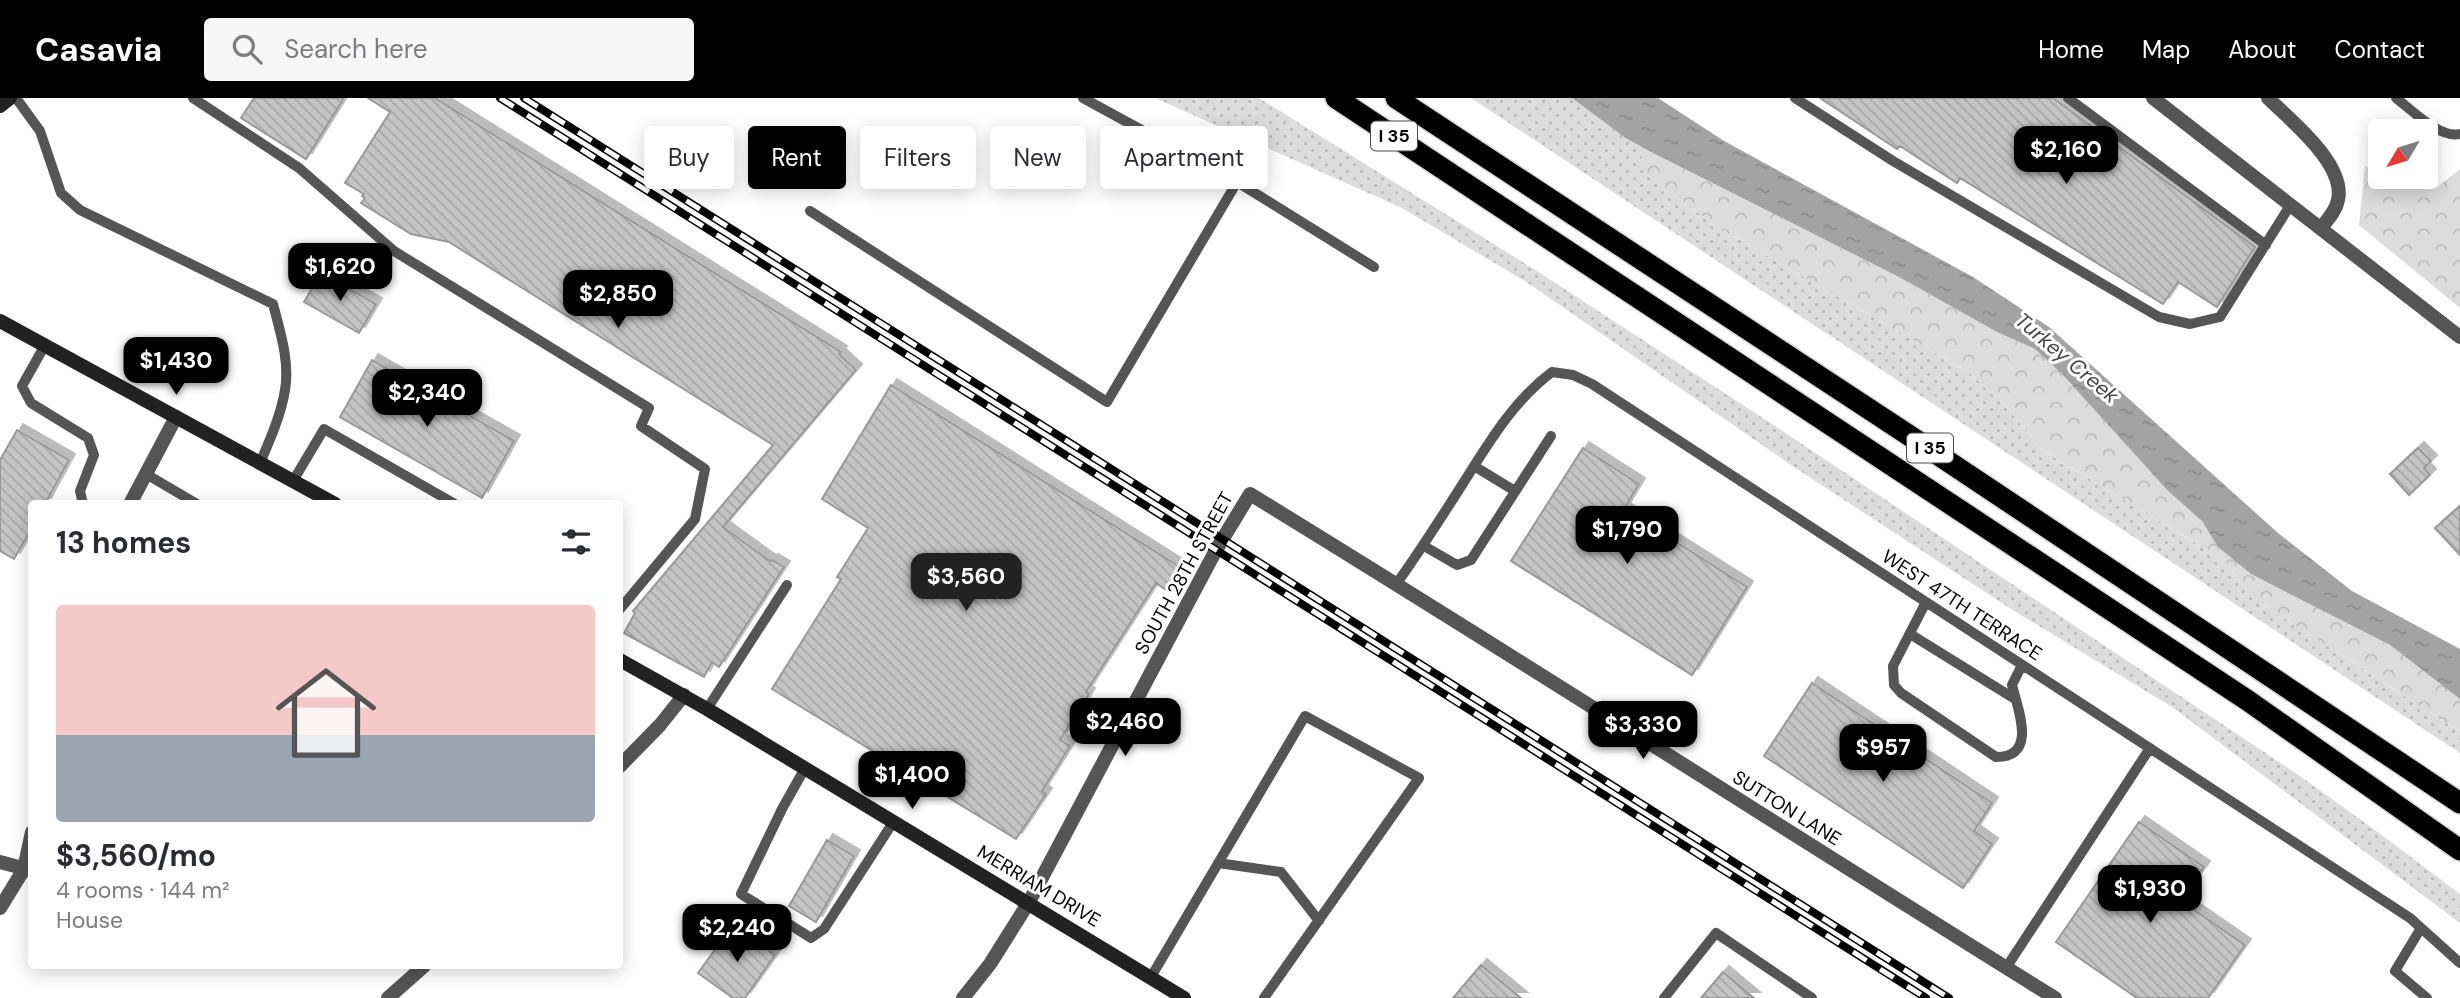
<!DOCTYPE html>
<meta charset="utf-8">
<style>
body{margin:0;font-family:"DM Sans",sans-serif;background:#f7f7f7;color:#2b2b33;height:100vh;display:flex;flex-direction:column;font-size:26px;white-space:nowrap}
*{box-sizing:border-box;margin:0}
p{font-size:23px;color:#7c7c81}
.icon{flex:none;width:38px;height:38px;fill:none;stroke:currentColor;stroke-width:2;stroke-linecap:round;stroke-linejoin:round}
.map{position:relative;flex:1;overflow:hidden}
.panel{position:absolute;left:28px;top:402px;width:595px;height:469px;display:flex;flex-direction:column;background:#fff;border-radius:7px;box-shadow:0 4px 18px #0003}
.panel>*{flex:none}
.guide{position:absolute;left:644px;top:28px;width:665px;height:63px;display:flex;gap:14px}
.needle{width:46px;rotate:232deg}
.fabs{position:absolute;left:2368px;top:21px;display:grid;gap:14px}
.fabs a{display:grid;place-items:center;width:70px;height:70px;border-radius:7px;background:#fff;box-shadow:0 4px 18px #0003;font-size:35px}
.price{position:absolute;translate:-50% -60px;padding:0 16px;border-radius:14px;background:#000;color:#fff;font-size:23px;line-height:46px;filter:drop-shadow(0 2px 4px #0008)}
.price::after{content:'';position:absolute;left:50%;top:42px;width:21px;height:16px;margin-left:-10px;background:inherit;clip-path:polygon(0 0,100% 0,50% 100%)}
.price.on{background:#222;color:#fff}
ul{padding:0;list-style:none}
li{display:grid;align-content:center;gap:14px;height:371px;padding:0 28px}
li+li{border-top:2px solid #e1e1e2}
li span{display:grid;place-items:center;height:217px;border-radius:7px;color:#555}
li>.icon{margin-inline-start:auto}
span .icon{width:126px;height:126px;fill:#fffc;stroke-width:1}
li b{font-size:30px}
h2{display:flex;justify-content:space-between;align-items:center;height:84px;padding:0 28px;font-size:30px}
.pill{padding:0 24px;border-radius:7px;background:#fff;box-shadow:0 4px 18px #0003;font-size:24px;line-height:63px}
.pill.on{background:#000;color:#fff}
header{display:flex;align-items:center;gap:42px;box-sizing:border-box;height:98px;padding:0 35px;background:#000;color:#fff}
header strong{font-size:33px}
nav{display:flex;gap:38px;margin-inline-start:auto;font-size:24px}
.search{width:490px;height:63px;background:#f7f7f7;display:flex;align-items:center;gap:18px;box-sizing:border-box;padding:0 24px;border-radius:7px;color:#7c7c81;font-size:26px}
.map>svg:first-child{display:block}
</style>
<header>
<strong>Casavia</strong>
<div class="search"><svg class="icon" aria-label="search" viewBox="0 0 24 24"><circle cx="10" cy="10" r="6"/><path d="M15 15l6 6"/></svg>Search here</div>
<nav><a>Home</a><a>Map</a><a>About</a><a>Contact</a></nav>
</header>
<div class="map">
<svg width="2460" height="900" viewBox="0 0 2460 900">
<defs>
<pattern id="grass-dots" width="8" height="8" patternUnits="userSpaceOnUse" patternTransform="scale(1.75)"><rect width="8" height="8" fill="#dcdcdc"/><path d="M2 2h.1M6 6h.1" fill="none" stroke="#bbb" stroke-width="1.8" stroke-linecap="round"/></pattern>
<pattern id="forest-crowns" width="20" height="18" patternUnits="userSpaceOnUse" patternTransform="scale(1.75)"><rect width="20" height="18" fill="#dcdcdc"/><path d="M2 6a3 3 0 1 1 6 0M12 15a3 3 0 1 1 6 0" fill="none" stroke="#bbb"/></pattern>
<pattern id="water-ripples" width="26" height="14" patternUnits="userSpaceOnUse" patternTransform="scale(1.75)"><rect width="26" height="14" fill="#a3a3a3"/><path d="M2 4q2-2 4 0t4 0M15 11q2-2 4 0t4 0" fill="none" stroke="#8b8b8b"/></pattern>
<pattern id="building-back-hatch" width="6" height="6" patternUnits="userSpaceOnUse" patternTransform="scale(1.75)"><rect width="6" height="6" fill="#c4c4c4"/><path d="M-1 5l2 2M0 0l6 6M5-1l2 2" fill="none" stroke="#a7a7a7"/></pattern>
<filter id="shadow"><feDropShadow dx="6" dy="-6" stdDeviation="0" flood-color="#0004"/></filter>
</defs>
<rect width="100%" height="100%" fill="#fff"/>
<path fill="url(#grass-dots)" d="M1155,0h104l270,168 240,156 528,352 74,53 89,67v29l-288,-216 -161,-98 -217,-142 -266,-184 -126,-75z
M1471,0h101l52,39 23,13 -9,15 29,25 49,36 252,146 35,31 39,47 183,111 28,37 207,134v21z"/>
<path fill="url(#forest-crowns)" d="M1647,52l252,127 98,55 38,17 27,25 106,117 34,30 16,26 33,27 139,71 70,54v33l-207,-134 -28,-37 -183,-111 -39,-47 -35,-31 -252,-146 -49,-36 -30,-25z
M2365,68l15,4v7h20l36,11 24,-19v139l-101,-83z"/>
<path fill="url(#water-ripples)" d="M1572,0h86l66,43 249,136 76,50 229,206 74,58 108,58v50l-70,-54 -139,-71 -33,-27 -16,-26 -34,-30 -106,-117 -27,-25 -38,-17 -98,-55 -252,-127 -23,-13z"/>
<path fill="url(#building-back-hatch)" stroke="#999" stroke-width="2" filter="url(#shadow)" d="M254,0h90l-38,61 -65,-41z
M368,0h67l406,254 -2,2 17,16 -133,157 47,34 2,-1 12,7 -65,100 -7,-5 -8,15 -80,-44 11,-20 -2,-2 140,-166 -324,-203 -38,-8 -50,-31 4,-5 -3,-2 2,-2 -19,-11 45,-71z
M1820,0h233l202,149 -38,60 -39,-25 -15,22 -203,-126 -3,5 -57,-37 -3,3z
M321,175l55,31 -17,29 -55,-31z
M372,262l142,81 -32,57 -142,-81z
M891,287l292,184 -14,23 -13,-9 -70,109 3,2 -29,46 10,6 -28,45 4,3 -30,45 -244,-150 69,-110 -4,-2 31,-49 -46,-29z
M17,332l52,30 -24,44h-13v24l-18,31 -14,-8v-91z
M1583,350l56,36 -15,25 123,78 -55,88 -181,-114z
M2418,350l13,13 -7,7 6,7 -21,20 -19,-21z
M2460,408v49l-25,-27z
M1812,585l180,120 -18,28 18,13 -29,44 -199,-132z
M2139,724l65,45 -24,33 65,45 -37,53h-71l-81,-56z
M827,742l27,16 -38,66 -27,-16z
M733,827l42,30 -30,43h-12l-35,-25z
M1481,867l40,33h-68z
M1723,874l31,26h-53z"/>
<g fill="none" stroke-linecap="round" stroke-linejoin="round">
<defs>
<path id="highway" d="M1336,0l911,602 213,150
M1396,0l514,338 550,367"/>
</defs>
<use href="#highway" stroke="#dbdbdb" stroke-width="24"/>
<path stroke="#555" stroke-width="10" d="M16,0l24,33 21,62 19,17 193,94c7,27 17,58 12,86 -4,25 -15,50 -25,73
M193,0l106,70 95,83 255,157 -8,18 64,43 -10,50 -75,90
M1795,0l98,63 266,156 31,7 30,-7 71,-113
M2068,0l198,147
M2396,0c16,12 44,41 64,36
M1237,84l137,85
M810,113l297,191 130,-220 -154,-84
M45,247l-23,41 9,17 57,35 6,17 -14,36 3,13
M1474,368l41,25
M146,376l51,30
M293,383l31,-52 131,75
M1424,448l33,19 14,-5 80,-124
M1397,485c23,-32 44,-65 65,-98 26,-41 51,-84 90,-113l21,3 19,9 818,534 50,45
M1926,504l-33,64 1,19 7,8 95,64c42,0 22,-47 16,-72l10,-20
M1910,536l105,65
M707,611l80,-124
M805,670l-23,41 -41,85 70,44 13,-9 70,-108
M1218,765l63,9 38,49
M2421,830l-26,43 32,27
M2006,870l144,-220
M1151,879l154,-261 114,62 -155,220
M1664,900l52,-65 96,65"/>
<path stroke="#555" stroke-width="14" d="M2153,0l307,239
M2268,0c23,23 78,66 70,102 -2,11 -10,19 -17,28
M130,406l46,-87
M620,668l40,-41 24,-30
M0,764l30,8
M0,810l24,-39 8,-37
M388,900l36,-32
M963,900l27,-34 39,-62 187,-352 34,-56c270,165 536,337 805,504"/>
<path stroke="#222" stroke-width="14" d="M0,8l10,-8
M0,223l335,183
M620,562l87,49 477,289"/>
<use href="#highway" stroke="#000" stroke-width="21"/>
<defs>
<path id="rail" d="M500,0l1426,900
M524,0l1425,900"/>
</defs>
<use href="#rail" stroke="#000" stroke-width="8"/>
<use href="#rail" stroke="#fff" stroke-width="5" stroke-dasharray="16" stroke-linecap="butt"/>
</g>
<g text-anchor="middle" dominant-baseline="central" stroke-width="6" stroke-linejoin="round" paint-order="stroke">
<g fill="#fff" stroke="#4c4c4c" stroke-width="2">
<rect x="1371" y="23.5" width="46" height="29" rx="5"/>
<rect x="1907" y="335.5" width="46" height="29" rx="5"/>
</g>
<g font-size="18" font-weight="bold" fill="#000">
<text x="1394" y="38">I 35</text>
<text x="1930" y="350">I 35</text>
</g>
<g font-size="19" fill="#000" stroke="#fff">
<text transform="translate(1184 475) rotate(-61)">SOUTH 28TH STREET</text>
<text transform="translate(1962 507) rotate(33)">WEST 47TH TERRACE</text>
<text transform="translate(1787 710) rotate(32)">SUTTON LANE</text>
<text transform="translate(1039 788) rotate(31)">MERRIAM DRIVE</text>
</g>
<g font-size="21" font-style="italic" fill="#444" stroke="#fff">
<text transform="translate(2067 260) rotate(40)">Turkey Creek</text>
</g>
</g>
</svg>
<div class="fabs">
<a><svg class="needle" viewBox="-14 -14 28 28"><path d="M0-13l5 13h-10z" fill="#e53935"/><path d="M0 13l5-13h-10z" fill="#7c7c81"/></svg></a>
</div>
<b class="price" style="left:2066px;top:88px">$2,160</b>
<b class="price" style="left:340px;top:205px">$1,620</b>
<b class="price" style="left:618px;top:232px">$2,850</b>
<b class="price" style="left:176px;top:299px">$1,430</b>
<b class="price" style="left:427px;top:331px">$2,340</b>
<b class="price" style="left:1627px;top:468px">$1,790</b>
<b class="price on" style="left:966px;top:515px">$3,560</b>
<b class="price" style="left:1125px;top:660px">$2,460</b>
<b class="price" style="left:1643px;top:663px">$3,330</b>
<b class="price" style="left:1883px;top:686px">$957</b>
<b class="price" style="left:912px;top:713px">$1,400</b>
<b class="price" style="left:2150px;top:827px">$1,930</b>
<b class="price" style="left:737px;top:866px">$2,240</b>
<div class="guide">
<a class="pill">Buy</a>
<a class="pill on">Rent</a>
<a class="pill">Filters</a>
<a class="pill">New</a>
<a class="pill">Apartment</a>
</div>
<section class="panel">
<h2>13 homes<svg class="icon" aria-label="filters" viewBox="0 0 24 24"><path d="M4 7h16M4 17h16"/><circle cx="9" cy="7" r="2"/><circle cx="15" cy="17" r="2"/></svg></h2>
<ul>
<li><span style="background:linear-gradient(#f6c9c9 60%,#9aa5b1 0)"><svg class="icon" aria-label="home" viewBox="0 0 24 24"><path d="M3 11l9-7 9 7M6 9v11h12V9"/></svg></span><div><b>$3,560/mo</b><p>4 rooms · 144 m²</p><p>House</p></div></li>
</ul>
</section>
</div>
